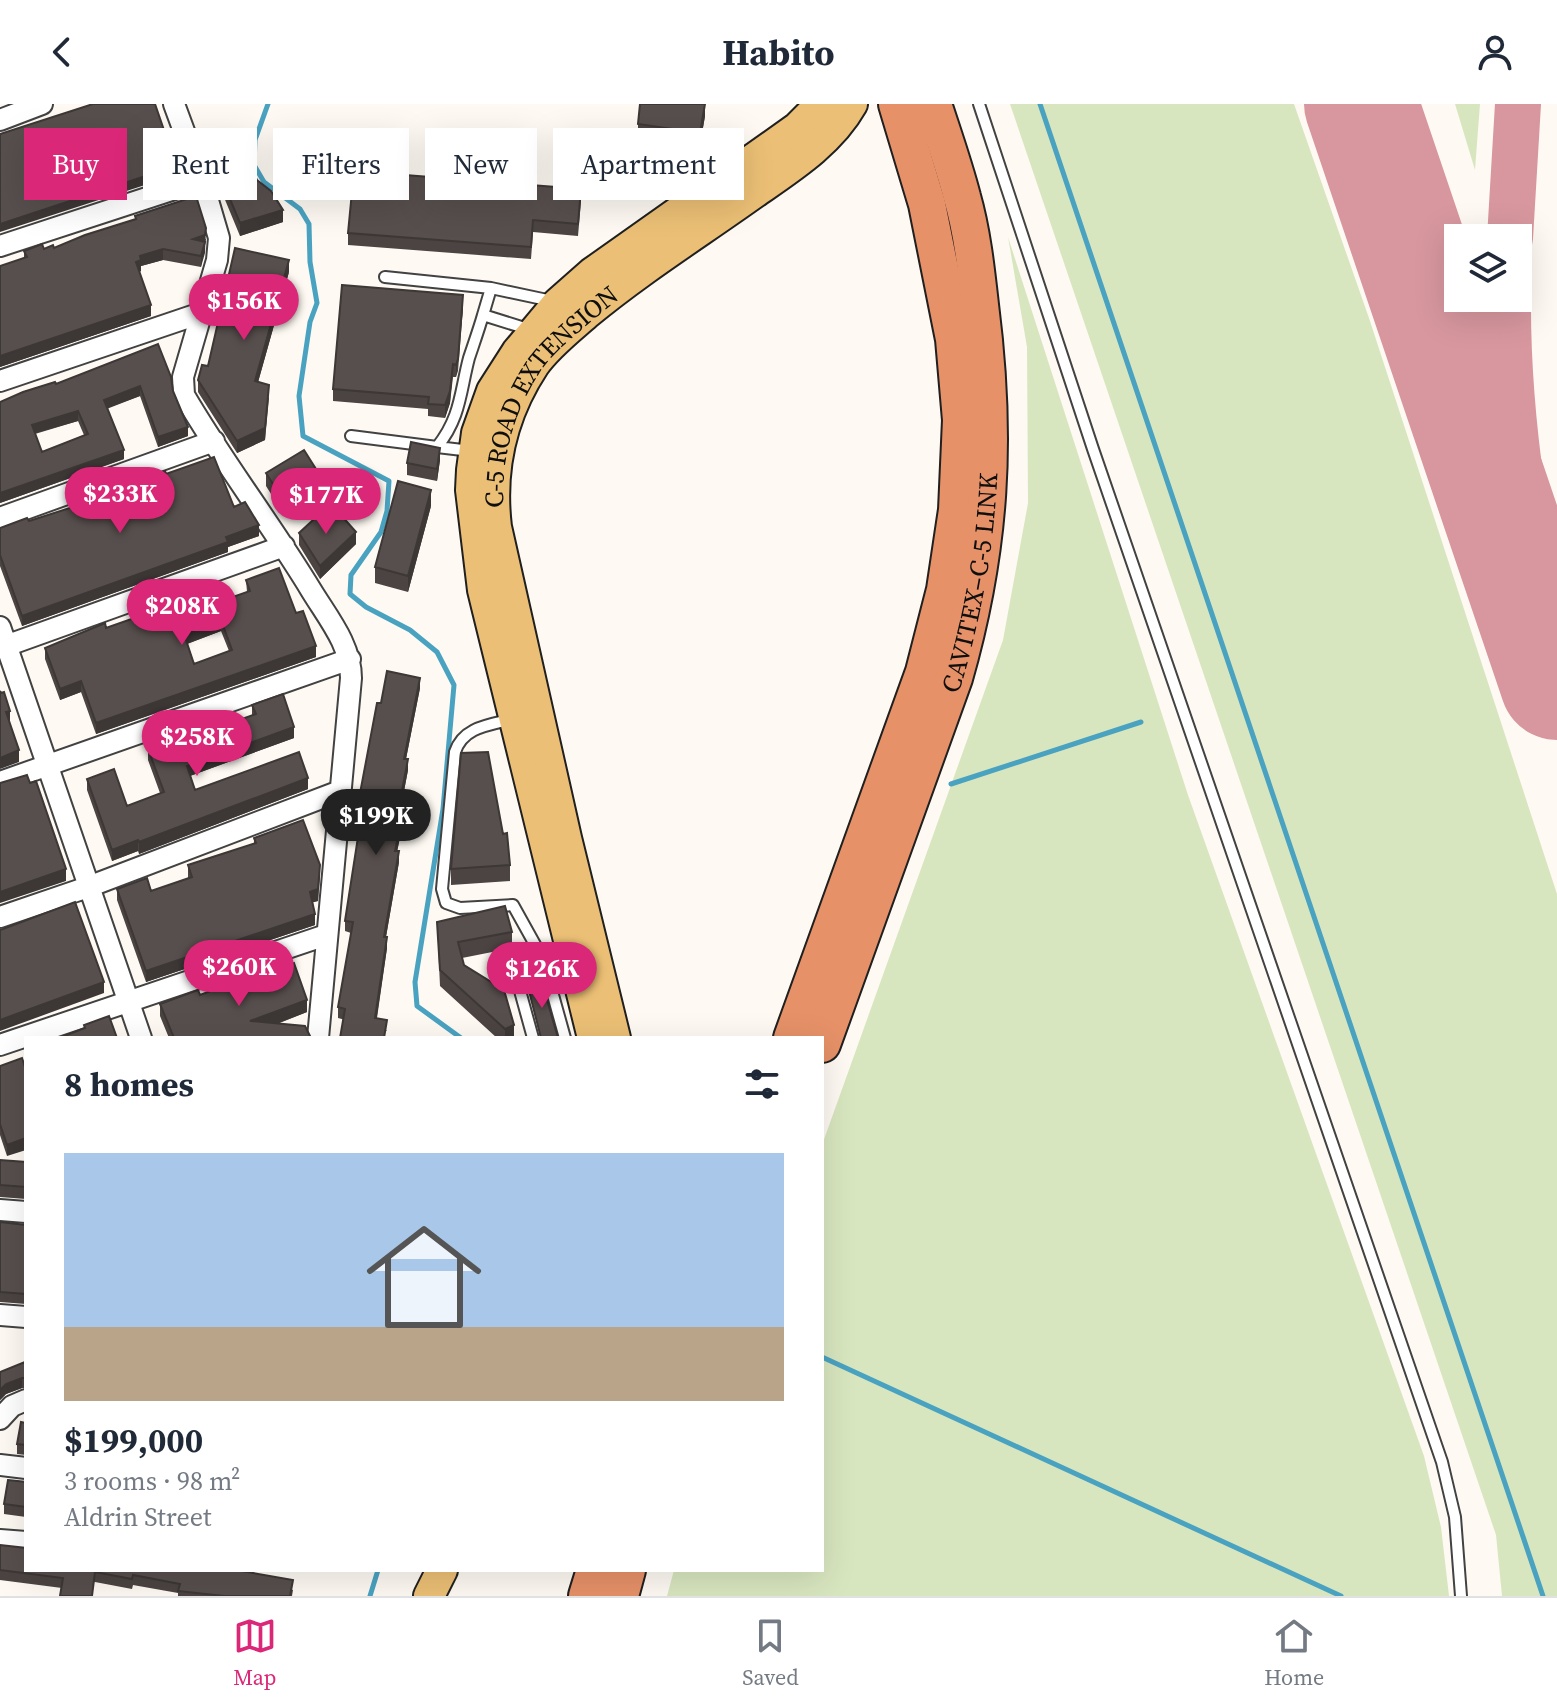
<!DOCTYPE html>
<meta charset="utf-8">
<style>
body{margin:0;font-family:"Source Serif 4",serif;background:#f2f2f3;color:#1f2937;height:100vh;display:flex;flex-direction:column;font-size:30px;white-space:nowrap}
*{box-sizing:border-box;margin:0}
p{font-size:26px;color:#747a83}
.icon{flex:none;width:44px;height:44px;fill:none;stroke:currentColor;stroke-width:2;stroke-linecap:round;stroke-linejoin:round}
.map{position:relative;flex:1;overflow:hidden}
.details{position:absolute;left:24px;top:932px;width:800px;height:536px;display:flex;flex-direction:column;background:#fff;border-radius:0px;box-shadow:0 8px 32px #0002}
.details>*{flex:none}
.top-card{position:absolute;left:24px;top:24px;width:800px;height:72px;display:flex;gap:16px}
.tools{position:absolute;left:1444px;top:120px;display:grid;gap:16px}
.tools a{display:grid;place-items:center;width:88px;height:88px;border-radius:0px;background:#fff;box-shadow:0 8px 32px #0002;font-size:40px}
.price{position:absolute;translate:-50% -68px;padding:0 18px;border-radius:28px;background:#db2777;color:#fff;font-size:26px;line-height:52px;filter:drop-shadow(0 2px 4px #0008)}
.price::after{content:'';position:absolute;left:50%;top:48px;width:24px;height:18px;margin-left:-12px;background:inherit;clip-path:polygon(0 0,100% 0,50% 100%)}
.price.on{background:#222;color:#fff}
ul{padding:0;list-style:none}
li{display:grid;align-content:center;gap:16px;height:424px;padding:0 40px}
li span{display:grid;place-items:center;height:248px;border-radius:0px;color:#555}
li>.icon{margin-inline-start:auto}
span .icon{width:144px;height:144px;fill:#fffc;stroke-width:1}
li b{font-size:34px}
h2{display:flex;justify-content:space-between;align-items:center;height:96px;padding:0 40px;font-size:34px}
.tag{padding:0 28px;border-radius:0px;background:#fff;box-shadow:0 8px 32px #0002;font-size:28px;line-height:72px}
.tag.on{background:#db2777;color:#fff}
header{display:flex;justify-content:space-between;align-items:center;height:104px;padding:0 40px;background:#fff;font-size:36px;font-weight:700}
.menu{display:flex;justify-content:space-around;align-items:center;height:112px;border-top:2px solid #e0e1e3;background:#fff;font-size:22px;color:#747a83}
.menu a{display:grid;justify-items:center;gap:4px}
.menu .on{color:#db2777}
.map>svg:first-child{display:block}
</style>
<header><svg class="icon" aria-label="back" viewBox="0 0 24 24"><path d="M15 5l-7 7 7 7"/></svg>Habito<svg class="icon" aria-label="person" viewBox="0 0 24 24"><circle cx="12" cy="8" r="4"/><path d="M4 21q1-7 8-7t8 7"/></svg></header>
<div class="map">
<svg width="1557" height="1492" viewBox="0 0 1557 1492">
<rect width="100%" height="100%" fill="#fefaf3"/>
<path fill="#d8e6bf" d="M1010,0h284l75,214 188,576v702h-55l-6,-61z
M1455,0h25l-5,66z
M1008,133l180,558 236,661 17,71 8,69h-782l7,-26h148v-425l181,-505 25,-137 -1,-156z"/>
<g fill="none" stroke-linecap="round" stroke-linejoin="round">
<path stroke="#4aa2c1" stroke-width="5" d="M268,0l-13,36 -1,25 10,17 36,27 9,15 1,38 7,41 -7,19 -11,74 4,40 86,45 -2,30 -6,21 -30,43 -1,19 16,13 44,23 27,22 17,33 -11,124 -28,173 2,24 44,32
M1040,0l503,1492
M951,680l190,-62
M822,1253l519,239
M370,1492l8,-26"/>
<path stroke="#d8979f" stroke-width="46" d="M1510,134l8,-134
M1508,194c-1,129 22,255 49,381"/>
<path stroke="#d8979f" stroke-width="114" d="M1361,0l196,579"/>
<defs>
<path id="service" d="M979,0l114,345 349,1013 13,55 6,79
M385,173l106,11
M531,226l-48,-15 8,-27 61,13
M351,332l86,11c24,-30 23,-55 32,-89 5,-15 10,-29 14,-43
M437,343l34,4
M513,615c-24,6 -50,8 -58,33l-13,137 4,14 14,5 53,-3 30,54 22,79
M533,934l-19,-69 3,-4 51,-14"/>
<path id="minor" d="M174,0l28,76 17,58 -2,22 -34,117 1,18c39,67 87,129 127,195 17,28 40,55 40,88l-33,360
M0,16l42,-16
M0,142l202,-66
M0,277l201,-68
M0,414l214,-77
M0,523l141,411
M0,544l284,-102
M0,678l350,-123
M0,813l88,-30 252,-96
M0,941l326,-110
M0,1106l26,2
M0,1211l26,2
M0,1315l12,-13 14,-6
M0,1361l26,3
M0,1436l26,2"/>
<g id="primary">
<path d="M593,934l-110,-448 -12,-100 1,-20 5,-37 15,-42 25,-39 41,-49 34,-30 205,-145 24,-24"/>
<path id="s1" d="M615,934l-49,-200 -70,-311c-7,-59 5,-112 38,-162 13,-19 35,-36 52,-51 53,-44 112,-81 168,-121 36,-25 76,-50 98,-89"/>
<path d="M429,1492l13,-26"/>
</g>
<g id="motorway">
<path d="M792,934l132,-366 21,-82 12,-80 4,-90 -7,-81 -27,-135 -30,-100"/>
<path id="s2" d="M822,940l132,-366c37,-129 43,-240 26,-373 -4,-36 -8,-73 -18,-108 -8,-31 -19,-62 -29,-93"/>
<path d="M587,1492l8,-26"/>
<path d="M620,1492l7,-26"/>
</g>
</defs>
<use href="#service" stroke="#424242" stroke-width="14"/>
<use href="#minor" stroke="#424242" stroke-width="24"/>
<use href="#primary" stroke="#202020" stroke-width="34"/>
<use href="#motorway" stroke="#202020" stroke-width="40"/>
<use href="#service" stroke="#fff" stroke-width="10"/>
<use href="#minor" stroke="#fff" stroke-width="20"/>
<use href="#primary" stroke="#ebbf75" stroke-width="30"/>
<use href="#motorway" stroke="#e69168" stroke-width="36"/>
</g>
<path fill="#4b4442" fill-rule="evenodd" d="M705,12l-5,29 -62,-9v-12z
M216,62l41,14 26,42 -43,14 -24,-58z
M581,97l-3,35 -45,-4 -2,27 -183,-14v-12z
M135,112l71,23 -5,28 -38,-7 -22,6v5l-2,1 12,44 -151,51v-101l24,-8v-7l30,-3 81,-29z
M289,168l-31,110 11,16 -4,42 -28,13 -39,-61v-12z
M463,204l-5,63 -2,6h-3l-3,26 -5,15 -17,-2v-7l-95,-8v-12z
M158,240l15,47 15,45 -30,11 -18,-51 -33,12 17,51 -124,44 56,-119zM78,317l6,14 -42,17 -7,-18z
M440,356l-3,21 -30,-6v-12z
M266,369l55,16 -38,24 -17,-27z
M166,370l68,33 25,29 -31,11v5l-206,74 -22,-60v-38l29,-7 45,-14v-7z
M431,402l-23,86 -33,-9v-16z
M299,429l57,11 -36,35 -21,-34z
M246,476l50,33 20,44 -220,77 -15,-42 -21,8 -15,-41v-11l61,-20 71,-26v-4l39,5 31,-11zM221,527l8,20 -35,13 -7,-20z
M420,584l-14,71 2,11 -9,47 3,11 -5,23 2,11 -13,75 1,11 -10,70 10,13 -49,-13v-11l13,-74 -6,-2v-10l16,-106h-3v-11l23,-101z
M252,601l42,33 -104,38 5,14 113,-1 -169,65 -1,-3 -26,10 -25,-71v-11l40,27 33,-13 -12,-33v-11l33,-12v-5l36,-4 35,-13z
M254,734l66,39 -2,24 -5,1 2,23 -169,57 -29,-82v-11l34,2 37,-13v-13l66,-21z
M510,761v16l-59,4v-16z
M437,818l75,10v16l-50,10 2,7 50,73h-17l-57,-52z
M232,870l19,5 56,33 -30,12 34,14h-142l-9,-22v-12l40,-9 32,-12z
M22,954l-15,98 -7,-21v-69z
M0,1056l26,2v37l-26,-2z
M0,1118l26,3v79l-26,-2z
M26,1245v39h-4l-16,6 -6,6v-28l25,-10z
M26,1319v32l-9,-1v-10z
M26,1378v35l-22,-3v-10z
M0,1441l236,25 57,20 -1,6h-114v-3l-45,-8 -1,4 -37,-7 -33,6 -62,-8z"/>
<path fill="#3d3736" d="M705,0v12l-5,29v-12z
M182,60v9l-182,59v-8z
M283,106v12l-43,14v-13z
M206,124l-1,25 -4,14v-11l-8,-17z
M163,145v11l-22,6v5l-5,2v-11l4,-6z
M289,156v12l-34,121v-12z
M463,191v13l-7,69v-12z
M151,201v11l-151,51v-11z
M453,260l-3,39 -5,15v-13z
M269,281l-4,55 -28,13v-12z
M140,282v10l-36,14v-10z
M78,307v10l-46,13v-9z
M188,323v9l-30,11v-10z
M440,344v12l-3,21v-12z
M124,346v9l-124,44v-10z
M321,373v12l-38,24v-13z
M431,386v16l-23,86v-16z
M259,421v11l-31,11v5l-206,74v-10z
M356,428v12l-36,35v-13z
M221,516v11l-37,14v-11z
M316,542v11l-220,77v-11z
M420,574v10l-16,81v-10z
M81,577v11l-21,8v-11z
M10,607v11l-4,2v-12z
M294,623v11l-107,39v-11z
M19,646v12l-19,7v-11z
M408,655v11l-11,58v-11z
M308,674v11l-169,65v-12z
M402,714v10l-7,34v-11z
M138,736v11l-26,10v-11z
M399,747v11l-15,86v-11z
M320,761l-2,36 -8,2v-11z
M66,765v12l-66,22v-11z
M315,810v11l-169,57v-11z
M387,833v11l-12,81v-11z
M104,878v11l-104,38v-11z
M307,896v12l-57,22v-13z
M514,921v13h-9v-9z
M26,1034v12l-19,6v-11z
M22,1274v10l-16,6 -6,6v-10l6,-6z"/>
<path fill="#574f4d" stroke="#3d3736" stroke-width="2" fill-rule="evenodd" d="M93,0h62l10,29 6,-2 11,33 -182,60v-90z
M640,0h65l-5,29 -62,-9z
M245,52l12,24 14,11 12,19 -43,13 -24,-57z
M354,67l227,18 -3,35 -45,-4 -2,27 -183,-14z
M196,92l10,32 -1,7 -12,4 12,3 -4,14 -38,-7 -23,7 1,4 -5,2 15,43 -151,51v-90l27,-9 -3,-6 18,-7 2,5 9,-4 1,3 31,-13 51,-16 -1,-3z
M235,144l54,12 -34,121 14,4 -4,43 -28,13 -39,-61 4,-15 6,1z
M342,181l121,10 -5,64 -2,6 -3,-1 -3,27 -5,14 -17,-1 1,-7 -96,-8z
M158,240l13,33 2,14 15,36 -30,10 -18,-51 -36,14 20,50 -124,43v-91l23,-10 32,-10 1,2zM78,307l10,23 -46,18 -10,-27z
M411,338l29,6 -3,21 -30,-6z
M304,346l17,27 -38,23 -17,-27z
M214,353l20,50 11,-5 14,23 -33,12 2,5 -206,74 -22,-61v-27l27,-10 2,3 47,-15 -2,-6 33,-11 58,-18 1,3z
M398,377l33,9 -23,86 -33,-9z
M324,406l9,10 7,-6 16,18 -36,34 -21,-33z
M279,464l17,45 7,-2 13,35 -220,77 -15,-42 -21,8 -15,-41 60,-25 1,5 37,-13 35,-13 -1,-4 33,-12 6,17 34,-12 -4,-11zM221,516l11,30 -38,14 -10,-30z
M387,567l33,7 -16,81h4l-11,58 5,1 -7,33h4l-15,86h3l-12,81 12,2 -3,18h-44l5,-29 -7,-2 15,-85 -8,-1 18,-116 -5,-1 19,-101h4z
M0,587l1,2 3,-1 6,19 -4,1 13,38 -19,8z
M283,590l11,33 -107,39 8,24 104,-38 9,26 -169,64 -1,-2 -26,10 -25,-71 27,-10 13,37 37,-14 -16,-43 34,-12 -1,-5 33,-12 3,8 39,-14 -4,-9z
M488,648l15,82 4,-1 3,32 -59,4 10,-116z
M27,671l3,8 6,-2 30,88 -66,23v-109z
M303,716l17,45 -2,24 -8,3 5,22 -169,57 -29,-82 30,-11 4,13 41,-14 -4,-12 68,-22 -2,-5z
M75,798l29,80 -104,38v-90z
M505,802l7,26 -54,10 6,23 40,25 10,35 -9,4 -65,-59 -3,-48z
M294,859l13,37 -57,21 55,5 6,12h-137l-14,-34 38,-14 2,5 35,-13 -3,-8 16,-6 3,11z
M541,875l17,59h-17l-14,-55z
M109,912l8,22h-58l26,-10 -1,-3z
M22,954l4,12v68l-19,7 -7,-21v-58z
M0,1056l26,2v25l-26,-2z
M0,1118l26,3v69l-26,-2z
M26,1245v29h-4l-16,6 -6,6v-18l25,-10z
M21,1318l5,1v22l-9,-1z
M8,1376l18,2v25l-22,-3z
M0,1441l26,3v22h210l57,10 -3,16h-66l-46,-5 2,-7 -47,-9 -1,4 -37,-7 -3,24h-32l3,-18 -63,-8z"/>
<g text-anchor="middle" dominant-baseline="central" stroke-width="8" stroke-linejoin="round" paint-order="stroke">
<g font-size="26" fill="#0f0f0f" stroke="#fff">
<text stroke="none"><textPath href="#s1" startOffset="674">C-5 ROAD EXTENSION</textPath></text>
<text stroke="none"><textPath href="#s2" startOffset="486">CAVITEX–C-5 LINK</textPath></text>
</g>
</g>
</svg>
<div class="tools">
<a><svg class="icon" aria-label="layers" viewBox="0 0 24 24"><path d="M12 4l9 5-9 5-9-5zM3 14l9 5 9-5"/></svg></a>
</div>
<b class="price" style="left:244px;top:238px">$156K</b>
<b class="price" style="left:120px;top:431px">$233K</b>
<b class="price" style="left:326px;top:432px">$177K</b>
<b class="price" style="left:182px;top:543px">$208K</b>
<b class="price" style="left:197px;top:674px">$258K</b>
<b class="price on" style="left:376px;top:753px">$199K</b>
<b class="price" style="left:239px;top:904px">$260K</b>
<b class="price" style="left:542px;top:906px">$126K</b>
<div class="top-card">
<a class="tag on">Buy</a>
<a class="tag">Rent</a>
<a class="tag">Filters</a>
<a class="tag">New</a>
<a class="tag">Apartment</a>
</div>
<section class="details">
<h2>8 homes<svg class="icon" aria-label="filters" viewBox="0 0 24 24"><path d="M4 7h16M4 17h16"/><circle cx="9" cy="7" r="2"/><circle cx="15" cy="17" r="2"/></svg></h2>
<ul>
<li><span style="background:linear-gradient(#a9c7e8 70%,#b9a48a 0)"><svg class="icon" aria-label="home" viewBox="0 0 24 24"><path d="M3 11l9-7 9 7M6 9v11h12V9"/></svg></span><div><b>$199,000</b><p>3 rooms · 98 m²</p><p>Aldrin Street</p></div></li>
</ul>
</section>
</div>
<nav class="menu">
<a class="on"><svg class="icon" aria-label="map" viewBox="0 0 24 24"><path d="M3 6l6-2 6 2 6-2v14l-6 2-6-2-6 2zM9 4v14M15 6v14"/></svg>Map</a>
<a><svg class="icon" aria-label="saved" viewBox="0 0 24 24"><path d="M7 4h10v16l-5-4-5 4z"/></svg>Saved</a>
<a><svg class="icon" aria-label="home" viewBox="0 0 24 24"><path d="M3 11l9-7 9 7M6 9v11h12V9"/></svg>Home</a>
</nav>
